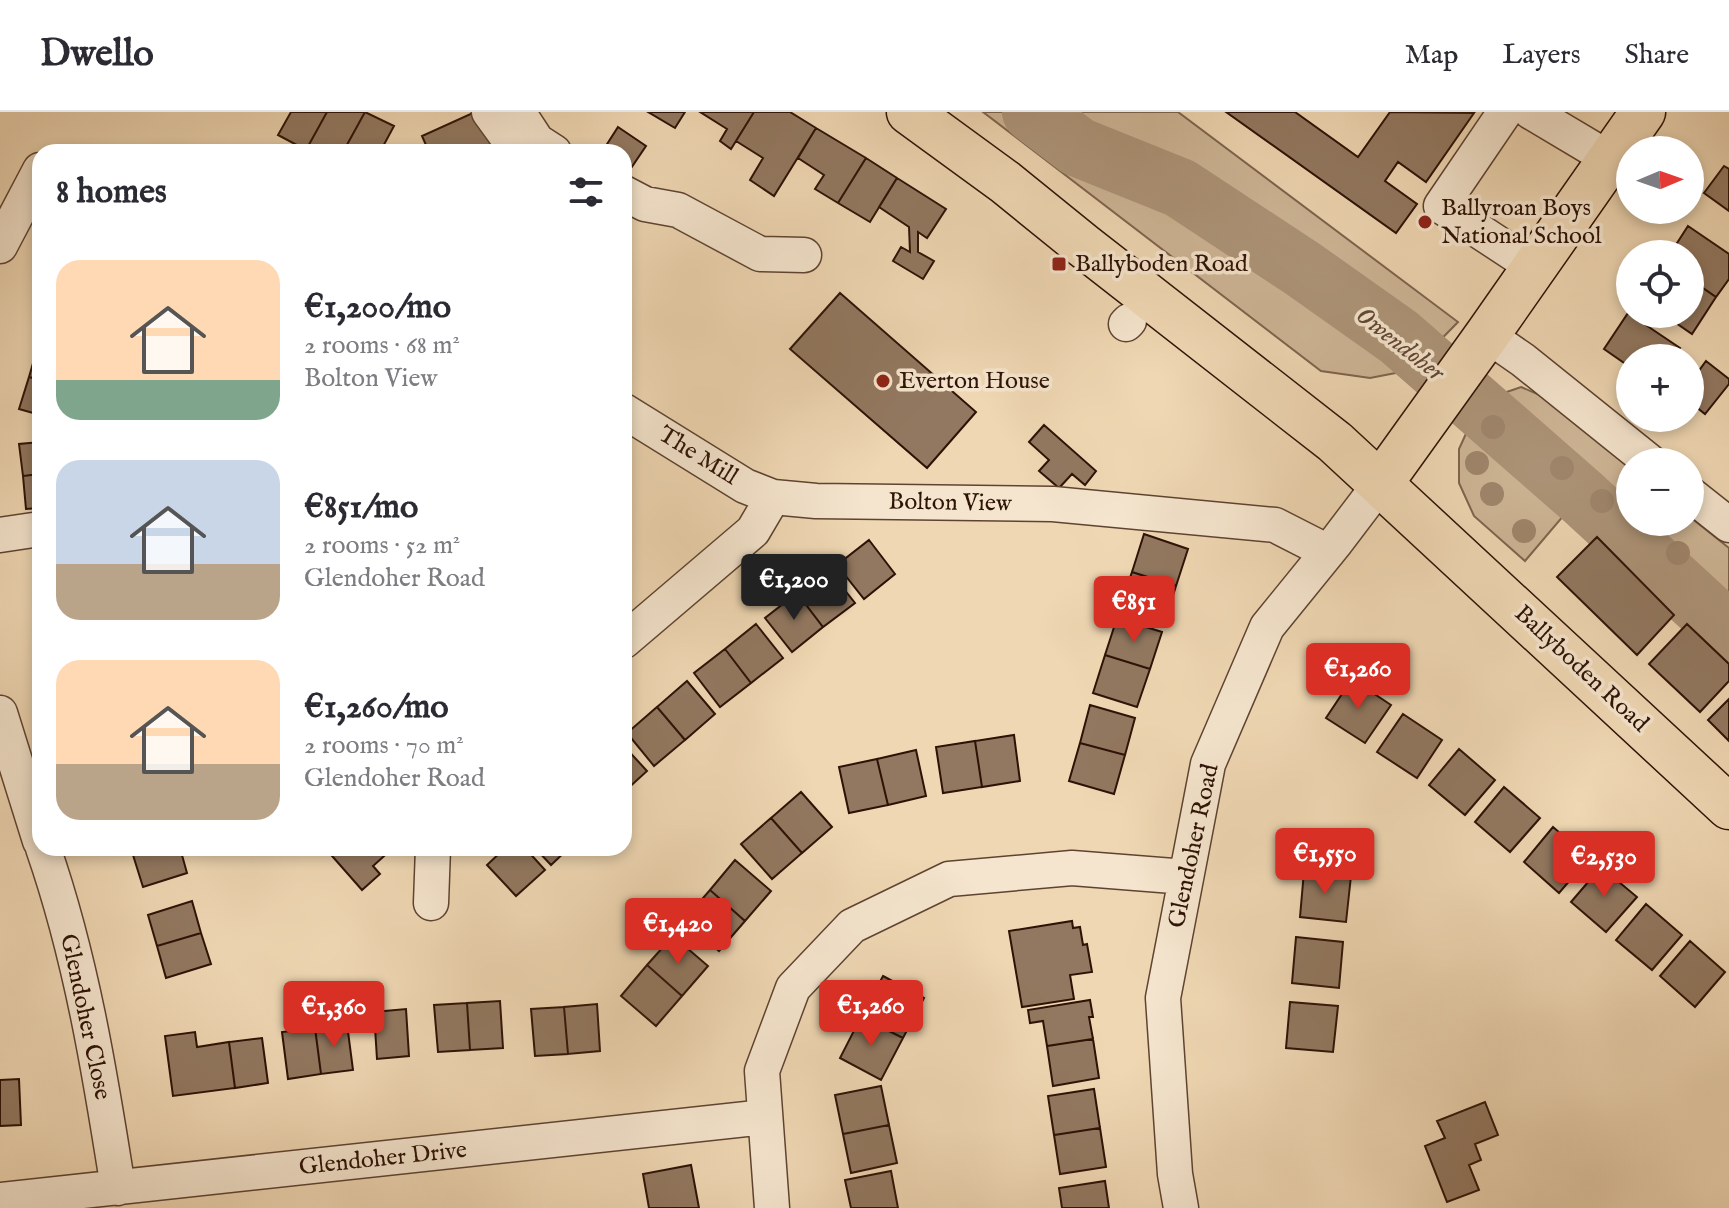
<!DOCTYPE html>
<meta charset="utf-8">
<style>
body{margin:0;font-family:"IM FELL English",serif;background:#f7f7f7;color:#2b2b33;height:100vh;display:flex;flex-direction:column;font-size:30px;white-space:nowrap}
*{box-sizing:border-box;margin:0}
p{font-size:26px;color:#7c7c81}
.icon{flex:none;width:44px;height:44px;fill:none;stroke:currentColor;stroke-width:2;stroke-linecap:round;stroke-linejoin:round}
.map{position:relative;flex:1;overflow:hidden}
.sheet{position:absolute;left:32px;top:32px;width:600px;height:712px;display:flex;flex-direction:column;background:#fff;border-radius:24px;box-shadow:0 4px 12px #0003}
.sheet>*{flex:none}
.needle{width:52px;rotate:88deg}
.controls{position:absolute;left:1616px;top:24px;display:grid;gap:16px}
.controls a{display:grid;place-items:center;width:88px;height:88px;border-radius:50%;background:#fff;box-shadow:0 4px 12px #0003;font-size:40px}
.price{position:absolute;translate:-50% -68px;padding:0 18px;border-radius:8px;background:#d93025;color:#fff;font-size:26px;line-height:52px;filter:drop-shadow(0 2px 4px #0008)}
.price::after{content:'';position:absolute;left:50%;top:48px;width:24px;height:18px;margin-left:-12px;background:inherit;clip-path:polygon(0 0,100% 0,50% 100%)}
.price.current{background:#222;color:#fff}
ul{padding:0;list-style:none}
li{display:flex;align-items:center;gap:24px;height:200px;padding:0 24px}
li span{display:grid;place-items:center;flex:none;width:224px;height:160px;border-radius:24px;color:#555}
li>.icon{margin-inline-start:auto}
span .icon{width:96px;height:96px;fill:#fffc;stroke-width:1}
li b{font-size:34px}
h2{display:flex;justify-content:space-between;align-items:center;height:96px;padding:0 24px;font-size:34px}
header{display:flex;align-items:center;gap:48px;box-sizing:border-box;height:112px;padding:0 40px;background:#fff;border-bottom:2px solid #e1e1e2}
header strong{font-size:38px}
nav{display:flex;gap:44px;margin-inline-start:auto;font-size:28px}
.map>svg:first-child{display:block}
</style>
<header>
<strong>Dwello</strong>
<nav><a>Map</a><a>Layers</a><a>Share</a></nav>
</header>
<div class="map">
<svg width="1729" height="1096" viewBox="0 0 1729 1096">
<rect width="100%" height="100%" fill="#efd7b3"/>
<filter id="stains"><feTurbulence type="fractalNoise" baseFrequency=".0025" numOctaves="4"/><feColorMatrix values="0 0 0 0 .2 0 0 0 0 .09 0 0 0 0 .02 0 0 0 .5 -.17"/></filter>
<radialGradient id="worn" r=".72"><stop offset=".6" stop-color="#630" stop-opacity="0"/><stop offset="1" stop-color="#630" stop-opacity=".3"/></radialGradient>
<path fill="#ceb696" stroke="#7e644e" stroke-width="2" d="M983,0h195l280,210 -47,48 -41,8 -49,-7z
M1521,275l21,9 88,72v54h60v-5l39,31v84l-148,-137 -56,66 -51,-45 -15,-33v-34l10,-22 17,-22 12,-10z"/>
<g fill="none" stroke-linecap="round" stroke-linejoin="round">
<path stroke="#ad9478" stroke-width="60" d="M1032,0l46,35 102,41 123,81 96,68 182,159 148,136"/>
</g>
<path fill="#927860" stroke="#2d1206" stroke-width="2" d="M291,0h36l-21,38 -28,-15z
M327,0h38l-22,40h-33l-4,-2z
M365,0l29,14 -14,26h-37z
M475,0l16,33 -15,7h-47l-7,-16z
M648,0h37l-10,16z
M700,0h54l-23,37 -11,-8 7,-12z
M754,0h36l26,16 -42,68 -24,-16 13,-22 -27,-17z
M1226,0h69l63,45 32,-45 84,1 -48,69 -28,-20 -13,19 32,23 -21,29z
M618,15l28,19 -19,28 -3,-2v-20h-22z
M816,16l50,30 -28,45 -23,-14 9,-14 -26,-17z
M866,46l31,20 -27,44 -32,-19z
M1724,54l5,3v42l-25,-18z
M897,66l49,31 -19,29 -9,-6v20l16,9 -11,18 -30,-18 8,-14 9,5 -1,-25 -30,-20z
M1688,114l41,28v25l-13,18 -26,-18v-25h-20z
M1690,167l26,18 -24,37 -29,-20h27z
M840,181l136,119 -49,56 -137,-119z
M1628,201l52,35 -7,10h-43v9l-26,-18z
M38,234h2v34l-11,-3z
M1706,249l23,18v5l-24,30 -15,-12v-19z
M29,265l11,3v35l-21,-6z
M1044,313l52,46 -11,14 -13,-11 -13,14 -20,-17 10,-11 -20,-18z
M40,330v32l-17,2 -4,-32z
M40,362v34l-14,1 -3,-33z
M1144,422l44,15 -12,37 -44,-14z
M1597,425l77,78 -37,40 -80,-78z
M869,428l26,34 -31,25 -27,-34z
M828,457l27,34 -32,24 -26,-34z
M1132,460l44,14 -12,38 -45,-14z
M797,481l26,34 -31,25 -27,-34z
M1117,506l45,14 -12,37 -45,-14z
M756,512l27,34 -32,25 -26,-34z
M1687,512l42,40v17l-29,31 -51,-48z
M725,537l26,34 -31,24 -26,-34z
M1105,543l45,14 -13,38 -44,-14z
M1352,567l39,26 -26,38 -39,-25z
M687,569l28,33 -30,26 -28,-33z
M1729,587v42l-21,-21z
M1090,593l45,13 -10,37 -45,-12z
M657,595l28,33 -31,26 -27,-33z
M1403,602l39,26 -25,38 -40,-26z
M1014,623l6,46 -38,6 -7,-46z
M975,629l7,46 -39,6 -7,-46z
M1080,631l45,12 -11,39 -45,-13z
M624,634l23,25 -23,21z
M1459,637l36,31 -30,35 -36,-30z
M916,638l10,46 -38,9 -11,-46z
M877,647l11,46 -39,8 -10,-46z
M1504,675l36,31 -30,34 -35,-30z
M801,680l31,35 -30,26 -31,-35z
M771,706l31,35 -30,26 -31,-35z
M1553,715l36,31 -30,35 -35,-31z
M158,736h22l7,25 -44,14 -10,-32z
M325,736h68l-20,18 7,8 -18,16z
M505,736h20l20,22 -29,26 -29,-31z
M535,736h34l-18,17z
M735,748l36,31 -26,30 -35,-31z
M1601,755l36,30 -31,35 -35,-30z
M1304,759l47,5 -5,46 -46,-5z
M710,778l35,31 -26,30 -35,-31z
M192,789l9,32 -44,13 -9,-31z
M1646,792l36,31 -30,35 -36,-30z
M1072,809l1,7 7,-1 3,18 4,-1 5,28 -22,3 4,24 -52,8 -13,-76z
M201,821l10,31 -45,14 -9,-32z
M673,824l35,30 -26,30 -35,-31z
M1296,825l47,5 -4,46 -47,-5z
M1690,829l35,31 -30,35 -35,-31z
M647,853l35,31 -26,30 -35,-30z
M883,864l41,22 -21,40 -42,-21z
M1090,888l3,17h-4l4,22 -46,7 -4,-25 -13,2 -2,-13z
M500,889l3,47 -33,2 -3,-47z
M1290,890l48,4 -5,46 -47,-4z
M467,891l3,47 -32,2 -4,-47z
M597,892l3,47 -32,3 -4,-47z
M564,895l4,47 -33,2 -4,-47z
M406,897l3,47 -32,3 -3,-47z
M861,905l42,21 -22,42 -41,-22z
M347,912l6,46 -32,4 -6,-46z
M315,916l6,46 -33,5 -6,-47z
M195,920l2,15 32,-5 6,46 -62,8 -8,-60z
M262,926l6,45 -33,5 -6,-46z
M1093,927l6,39 -46,8 -6,-40z
M19,967l2,46 -21,1v-46z
M881,974l8,39 -46,9 -8,-39z
M1094,977l6,39 -46,7 -6,-39z
M1485,990l13,33 -23,9 6,16 -12,5 10,25 -32,12 -22,-56 20,-8 -8,-17z
M889,1013l8,38 -46,10 -8,-39z
M1100,1016l6,39 -46,7 -6,-39z
M691,1053l8,43h-50l-6,-34z
M891,1059l7,37h-47l-6,-28z
M1105,1069l4,27h-47l-3,-20z"/>
<g fill="none" stroke-linecap="round" stroke-linejoin="round">
<defs>
<path id="minor" d="M489,0l29,40
M518,0l19,29 17,11
M1505,0l-64,94 93,61
M1531,0l79,47
M624,81l21,11 33,6 82,44 44,1
M0,134l40,-76
M1126,212l3,-3
M1487,223l36,25 127,102
M624,299l121,75 28,11 43,4 237,3 222,21 53,27
M1690,382l39,31
M0,423l40,-6
M624,529l129,-110 20,-34
M0,601l40,128
M43,736c38,109 57,225 75,340
M431,791l2,-55
M0,1088l765,-83
M772,1096l-10,-137 31,-83 59,-62 97,-47 123,-11 114,9
M1181,1096l-6,-34 -12,-176 45,-234 59,-137 69,-85 44,-58"/>
<path id="major" d="M909,0l96,70 79,64 251,196 394,365
M1380,372l107,-149 156,-223"/>
</defs>
<use href="#minor" stroke="#5e4331" stroke-width="37"/>
<use href="#major" stroke="#2d1206" stroke-width="47"/>
<use href="#minor" stroke="#f5e5ce" stroke-width="34"/>
<use href="#major" stroke="#efd7b3" stroke-width="44"/>
</g>
<g fill="#9f866c">
<circle cx="1493" cy="315" r="12"/>
<circle cx="1477" cy="351" r="12"/>
<circle cx="1562" cy="356" r="12"/>
<circle cx="1492" cy="382" r="12"/>
<circle cx="1602" cy="389" r="12"/>
<circle cx="1524" cy="419" r="12"/>
<circle cx="1678" cy="441" r="12"/>
</g>
<g fill="#8f2418" stroke="#f5e5ce" stroke-width="3">
<circle cx="1425" cy="110" r="8"/>
<rect x="1051" y="144" width="16" height="16" rx="4"/>
<circle cx="883" cy="269" r="8"/>
</g>
<g text-anchor="middle" dominant-baseline="central" stroke-width="7" stroke-linejoin="round" paint-order="stroke">
<g font-size="24" fill="#2d1206" stroke="#f5e5ce" text-anchor="start">
<text x="1441" y="96">Ballyroan Boys<tspan x="1441" dy="28">National School</tspan></text>
<text x="1075" y="152">Ballyboden Road</text>
<text x="899" y="269">Everton House</text>
</g>
<g font-size="24" fill="#2d1206" stroke="#f5e5ce">
<text transform="translate(698 344) rotate(32)">The Mill</text>
<text transform="translate(950 391) rotate(1)">Bolton View</text>
<text transform="translate(1581 557) rotate(43)">Ballyboden Road</text>
<text transform="translate(1194 734) rotate(-78)">Glendoher Road</text>
<text transform="translate(85 905) rotate(78)">Glendoher Close</text>
<text transform="translate(383 1047) rotate(-6)">Glendoher Drive</text>
</g>
<g font-size="26" font-style="italic" fill="#604634" stroke="#f5e5ce">
<text transform="translate(1400 232) rotate(38)">Owendoher</text>
</g>
</g>
<rect width="100%" height="100%" filter="url(#stains)"/>
<rect width="100%" height="100%" fill="url(#worn)"/>
</svg>
<div class="controls">
<a><svg class="needle" viewBox="-14 -14 28 28"><path d="M0-13l5 13h-10z" fill="#e53935"/><path d="M0 13l5-13h-10z" fill="#7c7c81"/></svg></a>
<a><svg class="icon" aria-label="locate" viewBox="0 0 24 24"><circle cx="12" cy="12" r="6"/><path d="M12 2v4M12 18v4M2 12h4M18 12h4"/></svg></a>
<a>+</a>
<a>−</a>
</div>
<b class="price current" style="left:794px;top:510px">€1,200</b>
<b class="price" style="left:1134px;top:532px">€851</b>
<b class="price" style="left:1358px;top:599px">€1,260</b>
<b class="price" style="left:1325px;top:784px">€1,550</b>
<b class="price" style="left:1604px;top:787px">€2,530</b>
<b class="price" style="left:678px;top:854px">€1,420</b>
<b class="price" style="left:871px;top:936px">€1,260</b>
<b class="price" style="left:334px;top:937px">€1,360</b>
<section class="sheet">
<h2>8 homes<svg class="icon" aria-label="filters" viewBox="0 0 24 24"><path d="M4 7h16M4 17h16"/><circle cx="9" cy="7" r="2"/><circle cx="15" cy="17" r="2"/></svg></h2>
<ul>
<li><span style="background:linear-gradient(#ffd9b3 75%,#7fa58c 0)"><svg class="icon" aria-label="home" viewBox="0 0 24 24"><path d="M3 11l9-7 9 7M6 9v11h12V9"/></svg></span><div><b>€1,200/mo</b><p>2 rooms · 68 m²</p><p>Bolton View</p></div></li>
<li><span style="background:linear-gradient(#c9d6e8 65%,#b9a48a 0)"><svg class="icon" aria-label="home" viewBox="0 0 24 24"><path d="M3 11l9-7 9 7M6 9v11h12V9"/></svg></span><div><b>€851/mo</b><p>2 rooms · 52 m²</p><p>Glendoher Road</p></div></li>
<li><span style="background:linear-gradient(#ffd9b3 65%,#b9a48a 0)"><svg class="icon" aria-label="home" viewBox="0 0 24 24"><path d="M3 11l9-7 9 7M6 9v11h12V9"/></svg></span><div><b>€1,260/mo</b><p>2 rooms · 70 m²</p><p>Glendoher Road</p></div></li>
</ul>
</section>
</div>
